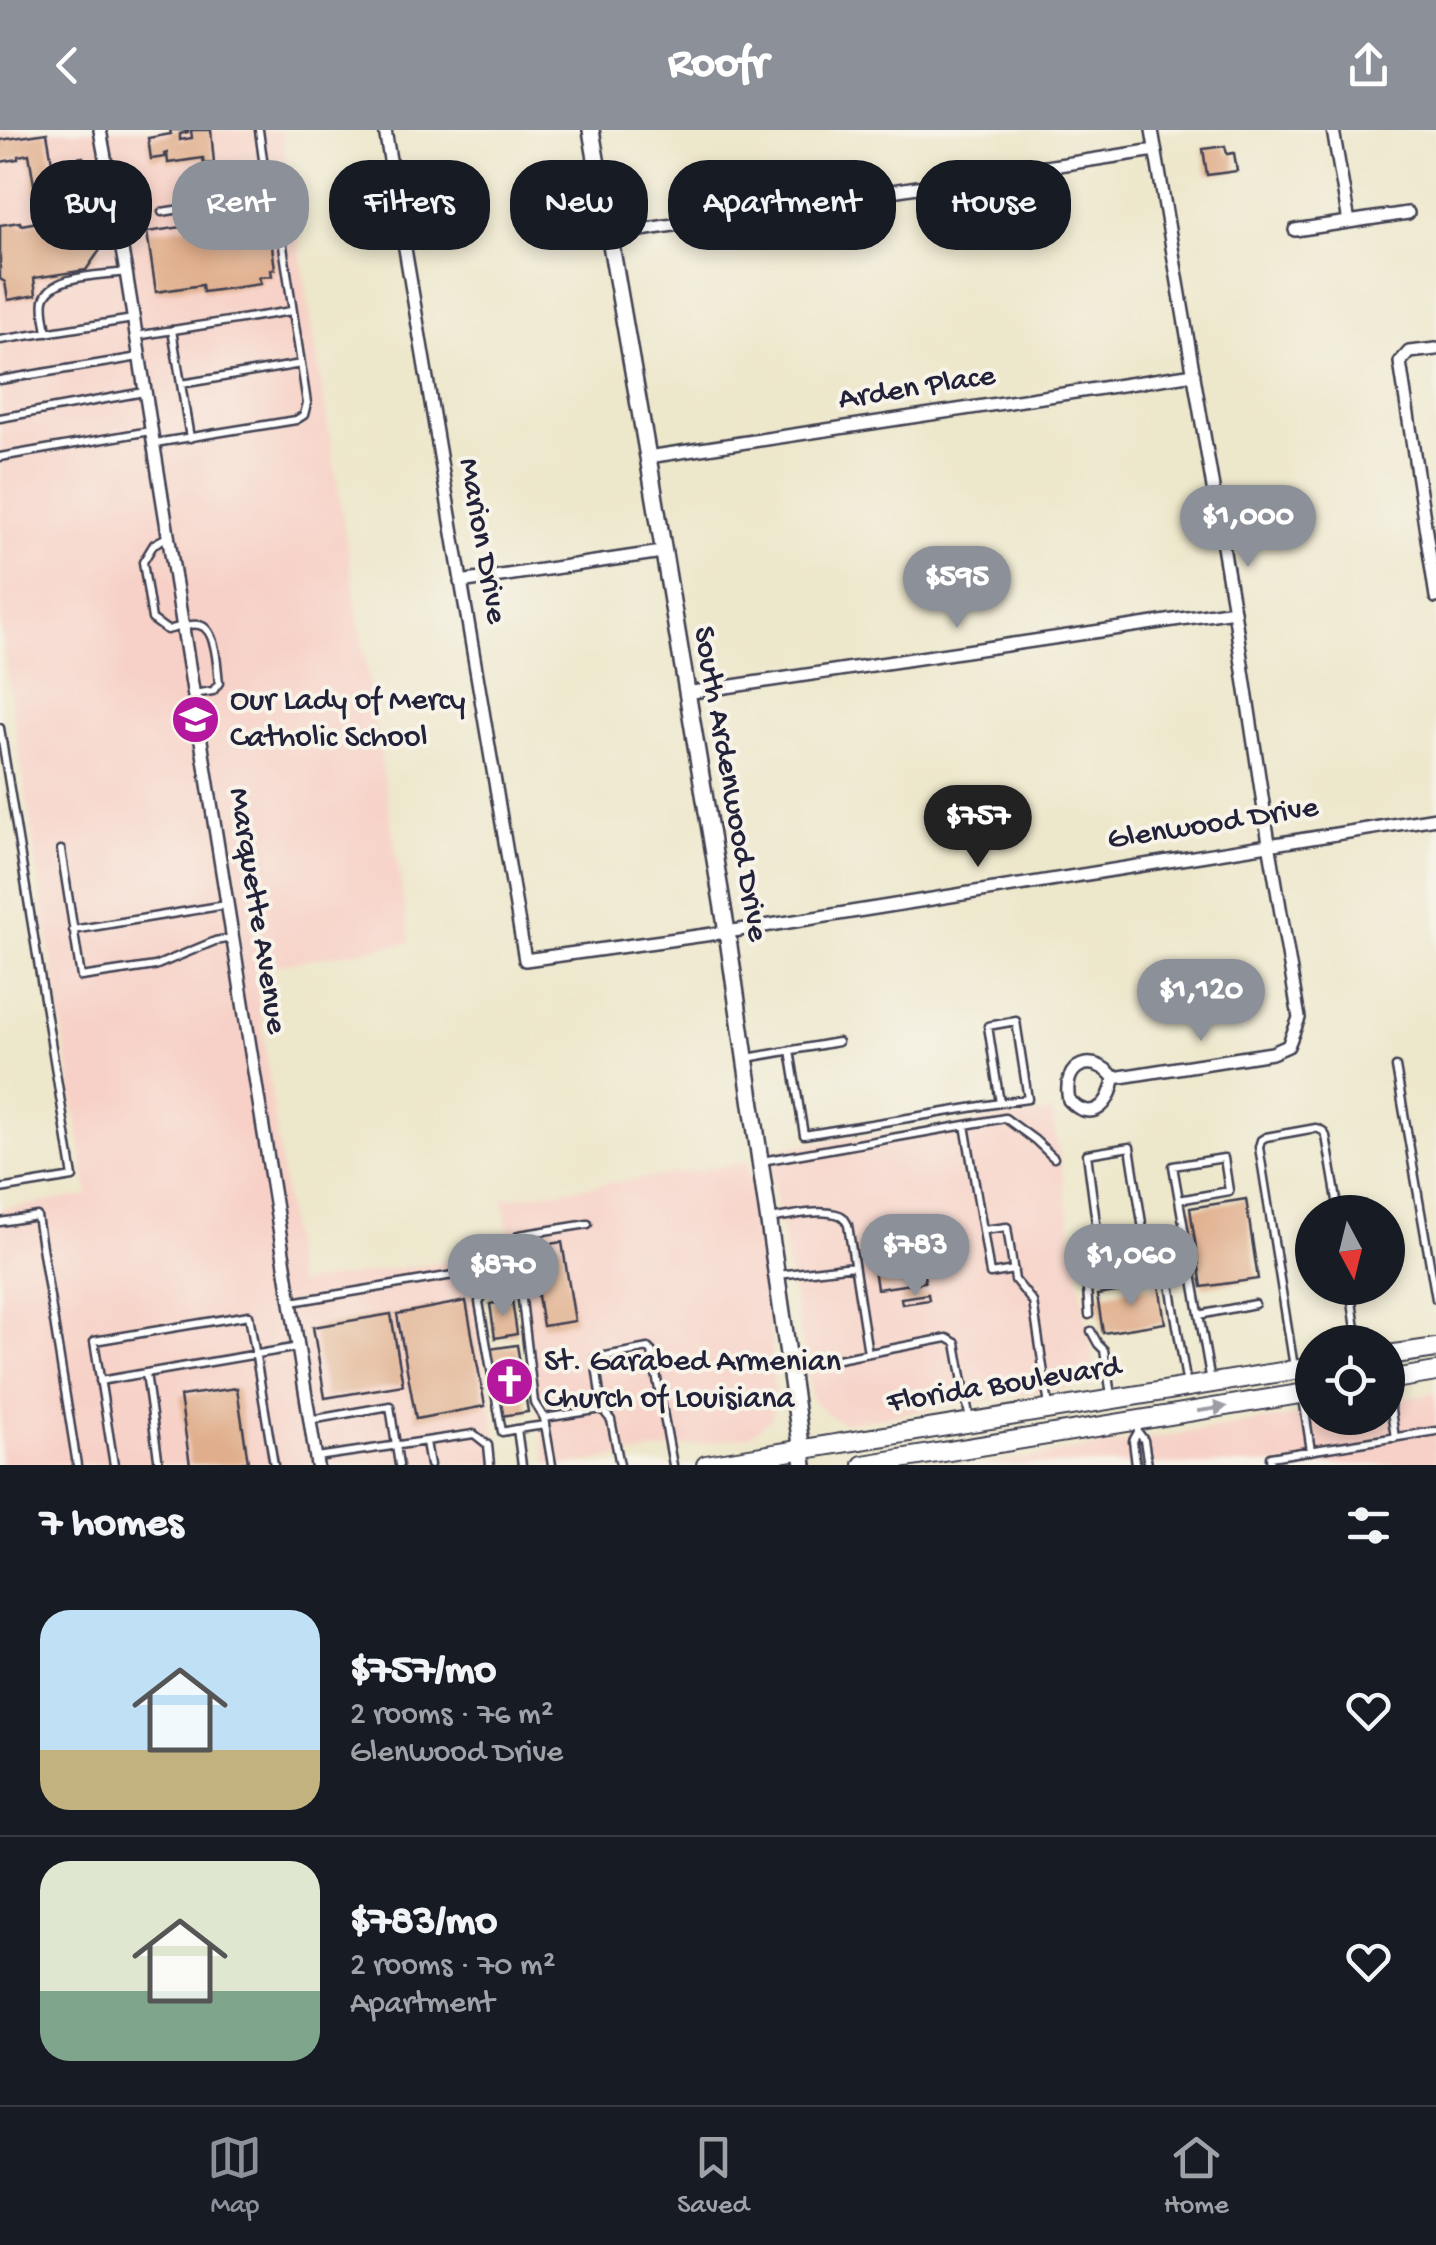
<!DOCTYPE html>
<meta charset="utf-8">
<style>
body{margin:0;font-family:"Gochi Hand",sans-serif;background:#20242c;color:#f1f3f6;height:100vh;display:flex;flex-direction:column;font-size:38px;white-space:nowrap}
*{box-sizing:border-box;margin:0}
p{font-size:32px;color:#9ea1a6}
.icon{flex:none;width:55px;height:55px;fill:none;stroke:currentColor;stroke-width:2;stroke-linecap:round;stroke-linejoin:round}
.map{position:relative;height:1335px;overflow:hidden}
.details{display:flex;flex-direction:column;background:#171b24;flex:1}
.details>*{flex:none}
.banner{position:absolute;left:30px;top:30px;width:1378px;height:90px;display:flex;gap:20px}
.needle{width:65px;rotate:173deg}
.fabs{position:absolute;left:1295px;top:1065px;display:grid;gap:20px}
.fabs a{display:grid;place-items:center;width:110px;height:110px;border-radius:50%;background:#171b24;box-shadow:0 5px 15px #0003;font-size:50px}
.price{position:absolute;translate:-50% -85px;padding:0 22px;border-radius:35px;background:#8c9099;color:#fff;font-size:32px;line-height:65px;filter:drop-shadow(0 2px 5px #0008)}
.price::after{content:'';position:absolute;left:50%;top:60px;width:30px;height:22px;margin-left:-15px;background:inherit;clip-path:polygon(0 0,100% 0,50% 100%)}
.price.on{background:#222;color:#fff}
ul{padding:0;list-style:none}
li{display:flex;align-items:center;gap:30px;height:250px;padding:0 40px}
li+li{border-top:2px solid #363941}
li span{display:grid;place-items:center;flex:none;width:280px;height:200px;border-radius:30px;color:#555}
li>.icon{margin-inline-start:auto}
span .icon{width:120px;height:120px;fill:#fffc;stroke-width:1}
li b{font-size:42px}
h2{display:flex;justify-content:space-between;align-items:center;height:120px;padding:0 40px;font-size:42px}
.chip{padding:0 35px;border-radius:40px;background:#171b24;box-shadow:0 5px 15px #0003;font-size:35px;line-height:90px}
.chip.on{background:#8c9099;color:#fff}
header{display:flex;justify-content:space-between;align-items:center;height:130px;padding:0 40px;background:#8c9099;color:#fff;font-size:45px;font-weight:800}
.menu{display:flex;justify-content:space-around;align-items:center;height:140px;border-top:2px solid #363941;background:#171b24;font-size:28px;color:#9ea1a6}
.menu a{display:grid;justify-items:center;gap:5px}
.menu .on{color:#8c9099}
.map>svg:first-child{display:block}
</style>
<header><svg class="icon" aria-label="back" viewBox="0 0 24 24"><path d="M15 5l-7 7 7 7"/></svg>Roofr<svg class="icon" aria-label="share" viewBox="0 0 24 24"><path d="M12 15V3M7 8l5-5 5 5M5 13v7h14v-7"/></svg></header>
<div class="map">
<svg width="1436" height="1335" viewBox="0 0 1436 1335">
<rect width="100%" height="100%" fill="#f7f3e8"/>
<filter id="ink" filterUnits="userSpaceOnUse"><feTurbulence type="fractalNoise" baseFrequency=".01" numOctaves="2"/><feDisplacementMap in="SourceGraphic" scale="20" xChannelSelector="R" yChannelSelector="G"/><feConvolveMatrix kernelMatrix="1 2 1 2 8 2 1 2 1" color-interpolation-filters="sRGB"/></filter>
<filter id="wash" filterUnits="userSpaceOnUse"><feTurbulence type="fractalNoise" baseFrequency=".0048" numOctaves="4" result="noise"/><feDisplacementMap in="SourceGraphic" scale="40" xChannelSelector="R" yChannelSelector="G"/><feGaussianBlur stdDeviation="2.25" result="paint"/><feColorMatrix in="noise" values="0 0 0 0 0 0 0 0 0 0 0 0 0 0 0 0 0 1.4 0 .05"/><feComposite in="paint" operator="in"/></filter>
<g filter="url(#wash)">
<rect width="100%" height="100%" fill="#ede7cb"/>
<path fill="#f7d1c7" d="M0,0h281l129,812 -155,27 41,315 171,-26 34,207h-501v-256l88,-14 -88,-567z
M1052,982l45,271 -254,40 -16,-9 -15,-14 -45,-251z
M747,1033l22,130 5,94 -2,31 -23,18 -179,29h-23l-44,-266z
M1436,1263v72h-455l331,-52v5h76v-17z"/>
<g id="blocks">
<path fill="#e0ae8c" d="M170,0h18v2l-8,2v6l12,-2 -1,-8h20l3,33 -10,1 -1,-6 -35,5 -1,-10 -3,1 1,3 -14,2 -3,-21 23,-4z
M47,3l5,29 31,-5 5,22 -28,4 5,35 13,-3 18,15 4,20 -14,20 -52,8 2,17 -28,5 -3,-18 -5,-3v-54l20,-3 1,3 34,-6 -1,-6 -15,2 -10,-61 -11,2v3l-18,3v-22z
M1225,16l2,8 7,-1 3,18 -30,4 -4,-26z
M257,78l5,6 4,-1 2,3 7,53 -4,1 1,6 -13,1 2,7 -58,8 -1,-7 -46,7 -9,-60 76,-11 3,-8z
M1246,1069l12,80 -56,8 -12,-79z
M562,1112l13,79 -32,5 -13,-79z
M920,1116l5,36 -48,7 -5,-35z
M1159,1155l6,38 -62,10 -6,-38z
M928,1164l1,6 -27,4 -1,-6z
M512,1170l5,34 -22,4 -5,-34z
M466,1171l19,105 -69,13 -19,-105z
M391,1184l12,71 -78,13 -12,-71z
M517,1215l11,67 -27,4 -12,-67z
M237,1258l11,74 -21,3h-37l-10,-69z"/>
</g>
</g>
<g filter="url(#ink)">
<use href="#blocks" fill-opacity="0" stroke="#404051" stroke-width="2.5"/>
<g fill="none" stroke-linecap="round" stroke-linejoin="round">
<defs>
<path id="service" d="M162,82l113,-18
M172,200l18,108
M47,203c-1,-10 -5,-23 -3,-33 7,-26 58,-24 81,-28
M136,206l155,-25
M0,210l133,-21
M0,250l139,-23
M181,254l120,-20
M0,288l144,-26
M155,313l141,-23 8,-5 3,-12 -32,-209 -11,-27 -5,-37
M0,327l150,-26
M167,407l-13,7 -11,18 9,57 15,11c9,-2 23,-7 32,-5 18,3 18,44 20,58l-6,8 -20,3
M0,598l73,449 -73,12
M61,720l20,127 74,-11 60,-25 17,-3
M73,800l153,-25
M790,920l14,85 196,-32 28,-4 -12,-78 -28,5 12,77
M747,928l91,-16
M1396,937l40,232
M965,995l18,105 24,-3 8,53 18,22 16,104
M762,1031l243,-43 30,22 19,18
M1179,1070l50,-9 -5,-33 -51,8 38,216
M769,1089c21,-3 47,-10 67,-5 8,2 8,4 12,11l20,128
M0,1092l37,-6 40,249
M983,1100l7,44 24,-4
M486,1120l4,34 -11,18 23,130 15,-3 5,36
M778,1145l76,-9
M1350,1158l8,54
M292,1172l197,-33
M1089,1185l-2,-27 14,-27 -14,-107 43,-7 14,89 7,15 18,27 18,108
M1199,1185l56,-11
M1091,1201l7,13 6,6 7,45
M1294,1237l-35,-220 2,-7 5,-3 50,-9 7,3 3,5 13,76
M792,1238l155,-30 9,5 14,78
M100,1251l46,-8
M1388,1260l7,48
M1303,1268l8,53
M544,1288l-10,-16 -19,-162 4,-5 69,-11
M310,1290l80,-14 9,59
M1137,1294l1,8 6,8 4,25
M517,1299l28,-4
M426,1312l4,23
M317,1327l157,-23 14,11 2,20
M114,1335l-20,-124 155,-26 25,150
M159,1335l-13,-92 153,-26
M552,1335l-8,-47 58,-9
M620,1335l-9,-45 -9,-11 -7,-51 53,-10 4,4 21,113
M1136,1335l-3,-24 5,-9
M1271,1335l-1,-8 166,-26"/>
<path id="minor" d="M100,0l26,142 191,1193
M385,0l140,830 202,-28 709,-114
M1333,0l16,92
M1295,100l113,-17
M609,105l546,-85
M1436,219l-27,3 -9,10 36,235
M648,327l546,-83
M460,452l202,-30
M686,563l548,-82
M1114,948c-20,-26 -53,-15 -45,22 22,24 42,5 45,-22l158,-25 16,-7 11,-28 -30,-175 -35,-232 -82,-481"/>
<path id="tertiary" d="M591,0l57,327 79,475 77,533"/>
<path id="primary" d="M1388,1225l48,-7
M1388,1250l48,-8
M706,1335l606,-98
M863,1335l449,-73"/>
</defs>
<use href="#service" stroke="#404051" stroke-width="11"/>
<use href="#minor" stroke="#404051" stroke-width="16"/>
<use href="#tertiary" stroke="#404051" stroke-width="20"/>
<use href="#primary" stroke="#404051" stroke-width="22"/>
<use href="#service" stroke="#fff" stroke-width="6"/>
<use href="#minor" stroke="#fff" stroke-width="11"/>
<use href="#tertiary" stroke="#fff" stroke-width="15"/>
<use href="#primary" stroke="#fff" stroke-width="18"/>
</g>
<defs><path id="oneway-solid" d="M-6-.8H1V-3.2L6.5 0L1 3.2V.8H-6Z" transform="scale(2.5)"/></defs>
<use fill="#9c9ca7" href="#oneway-solid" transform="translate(1212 1279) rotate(-9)"/>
</g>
<defs>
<symbol id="school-disc" viewBox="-11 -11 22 22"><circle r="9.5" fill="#b5179e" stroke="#f7f3e8"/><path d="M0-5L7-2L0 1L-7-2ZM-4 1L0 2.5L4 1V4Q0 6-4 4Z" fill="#fff"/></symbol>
<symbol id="church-disc" viewBox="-11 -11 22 22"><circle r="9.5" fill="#b5179e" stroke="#f7f3e8"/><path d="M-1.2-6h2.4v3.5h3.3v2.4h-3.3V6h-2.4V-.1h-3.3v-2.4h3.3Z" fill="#fff"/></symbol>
</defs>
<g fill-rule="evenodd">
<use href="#school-disc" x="168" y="562" width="55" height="55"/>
<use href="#church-disc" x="482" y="1224" width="55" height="55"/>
</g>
<g text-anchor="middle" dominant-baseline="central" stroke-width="8" stroke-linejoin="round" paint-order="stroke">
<g font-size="32" fill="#22223b" stroke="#f7f3e8">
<text transform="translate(917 259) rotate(-9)">Arden Place</text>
<text transform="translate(481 411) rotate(80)">Marion Drive</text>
<text transform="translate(729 654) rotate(80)">South Ardenwood Drive</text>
<text transform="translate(1213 695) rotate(-9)">Glenwood Drive</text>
<text transform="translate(256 781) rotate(81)">Marquette Avenue</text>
<text transform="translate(1004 1256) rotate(-9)">Florida Boulevard</text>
</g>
<g font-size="32" fill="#22223b" stroke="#f7f3e8" text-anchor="start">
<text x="230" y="572">Our Lady of Mercy<tspan x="230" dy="37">Catholic School</tspan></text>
<text x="544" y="1233">St. Garabed Armenian<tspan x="544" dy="37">Church of Louisiana</tspan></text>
</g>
</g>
</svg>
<div class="fabs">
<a><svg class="needle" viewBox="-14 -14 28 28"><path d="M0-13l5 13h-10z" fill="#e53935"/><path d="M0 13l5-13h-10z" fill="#9ea1a6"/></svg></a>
<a><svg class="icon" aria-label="locate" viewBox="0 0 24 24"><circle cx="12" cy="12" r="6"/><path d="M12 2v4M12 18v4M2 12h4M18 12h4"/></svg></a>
</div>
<b class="price" style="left:1248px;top:440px">$1,000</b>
<b class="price" style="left:957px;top:501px">$595</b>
<b class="price on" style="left:978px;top:740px">$757</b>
<b class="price" style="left:1201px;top:914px">$1,120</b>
<b class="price" style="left:915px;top:1169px">$783</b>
<b class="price" style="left:1131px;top:1179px">$1,060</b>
<b class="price" style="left:503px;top:1189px">$870</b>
<div class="banner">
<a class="chip">Buy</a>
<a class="chip on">Rent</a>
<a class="chip">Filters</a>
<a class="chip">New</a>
<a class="chip">Apartment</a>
<a class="chip">House</a>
</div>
</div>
<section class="details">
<h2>7 homes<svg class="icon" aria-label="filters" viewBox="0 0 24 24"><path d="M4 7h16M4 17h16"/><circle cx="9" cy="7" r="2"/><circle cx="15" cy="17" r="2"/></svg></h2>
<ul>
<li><span style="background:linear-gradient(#bfe0f5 70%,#c2b280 0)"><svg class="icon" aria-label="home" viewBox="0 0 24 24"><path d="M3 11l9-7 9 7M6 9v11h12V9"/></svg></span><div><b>$757/mo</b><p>2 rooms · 76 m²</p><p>Glenwood Drive</p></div><svg class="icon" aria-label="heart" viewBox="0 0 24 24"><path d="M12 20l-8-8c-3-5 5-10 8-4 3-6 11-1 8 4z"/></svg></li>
<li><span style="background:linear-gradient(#dfe7d0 65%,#7fa58c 0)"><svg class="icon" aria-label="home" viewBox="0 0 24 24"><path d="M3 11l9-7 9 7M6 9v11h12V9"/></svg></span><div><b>$783/mo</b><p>2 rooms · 70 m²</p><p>Apartment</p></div><svg class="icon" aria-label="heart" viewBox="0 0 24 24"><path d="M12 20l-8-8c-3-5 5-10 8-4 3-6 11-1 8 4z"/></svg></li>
</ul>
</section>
<nav class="menu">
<a class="on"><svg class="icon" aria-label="map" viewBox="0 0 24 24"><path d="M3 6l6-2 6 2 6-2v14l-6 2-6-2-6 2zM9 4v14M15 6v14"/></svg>Map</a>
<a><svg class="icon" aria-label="saved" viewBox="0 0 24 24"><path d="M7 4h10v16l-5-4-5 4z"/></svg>Saved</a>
<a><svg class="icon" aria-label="home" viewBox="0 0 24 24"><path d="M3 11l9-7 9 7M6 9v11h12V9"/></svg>Home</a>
</nav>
